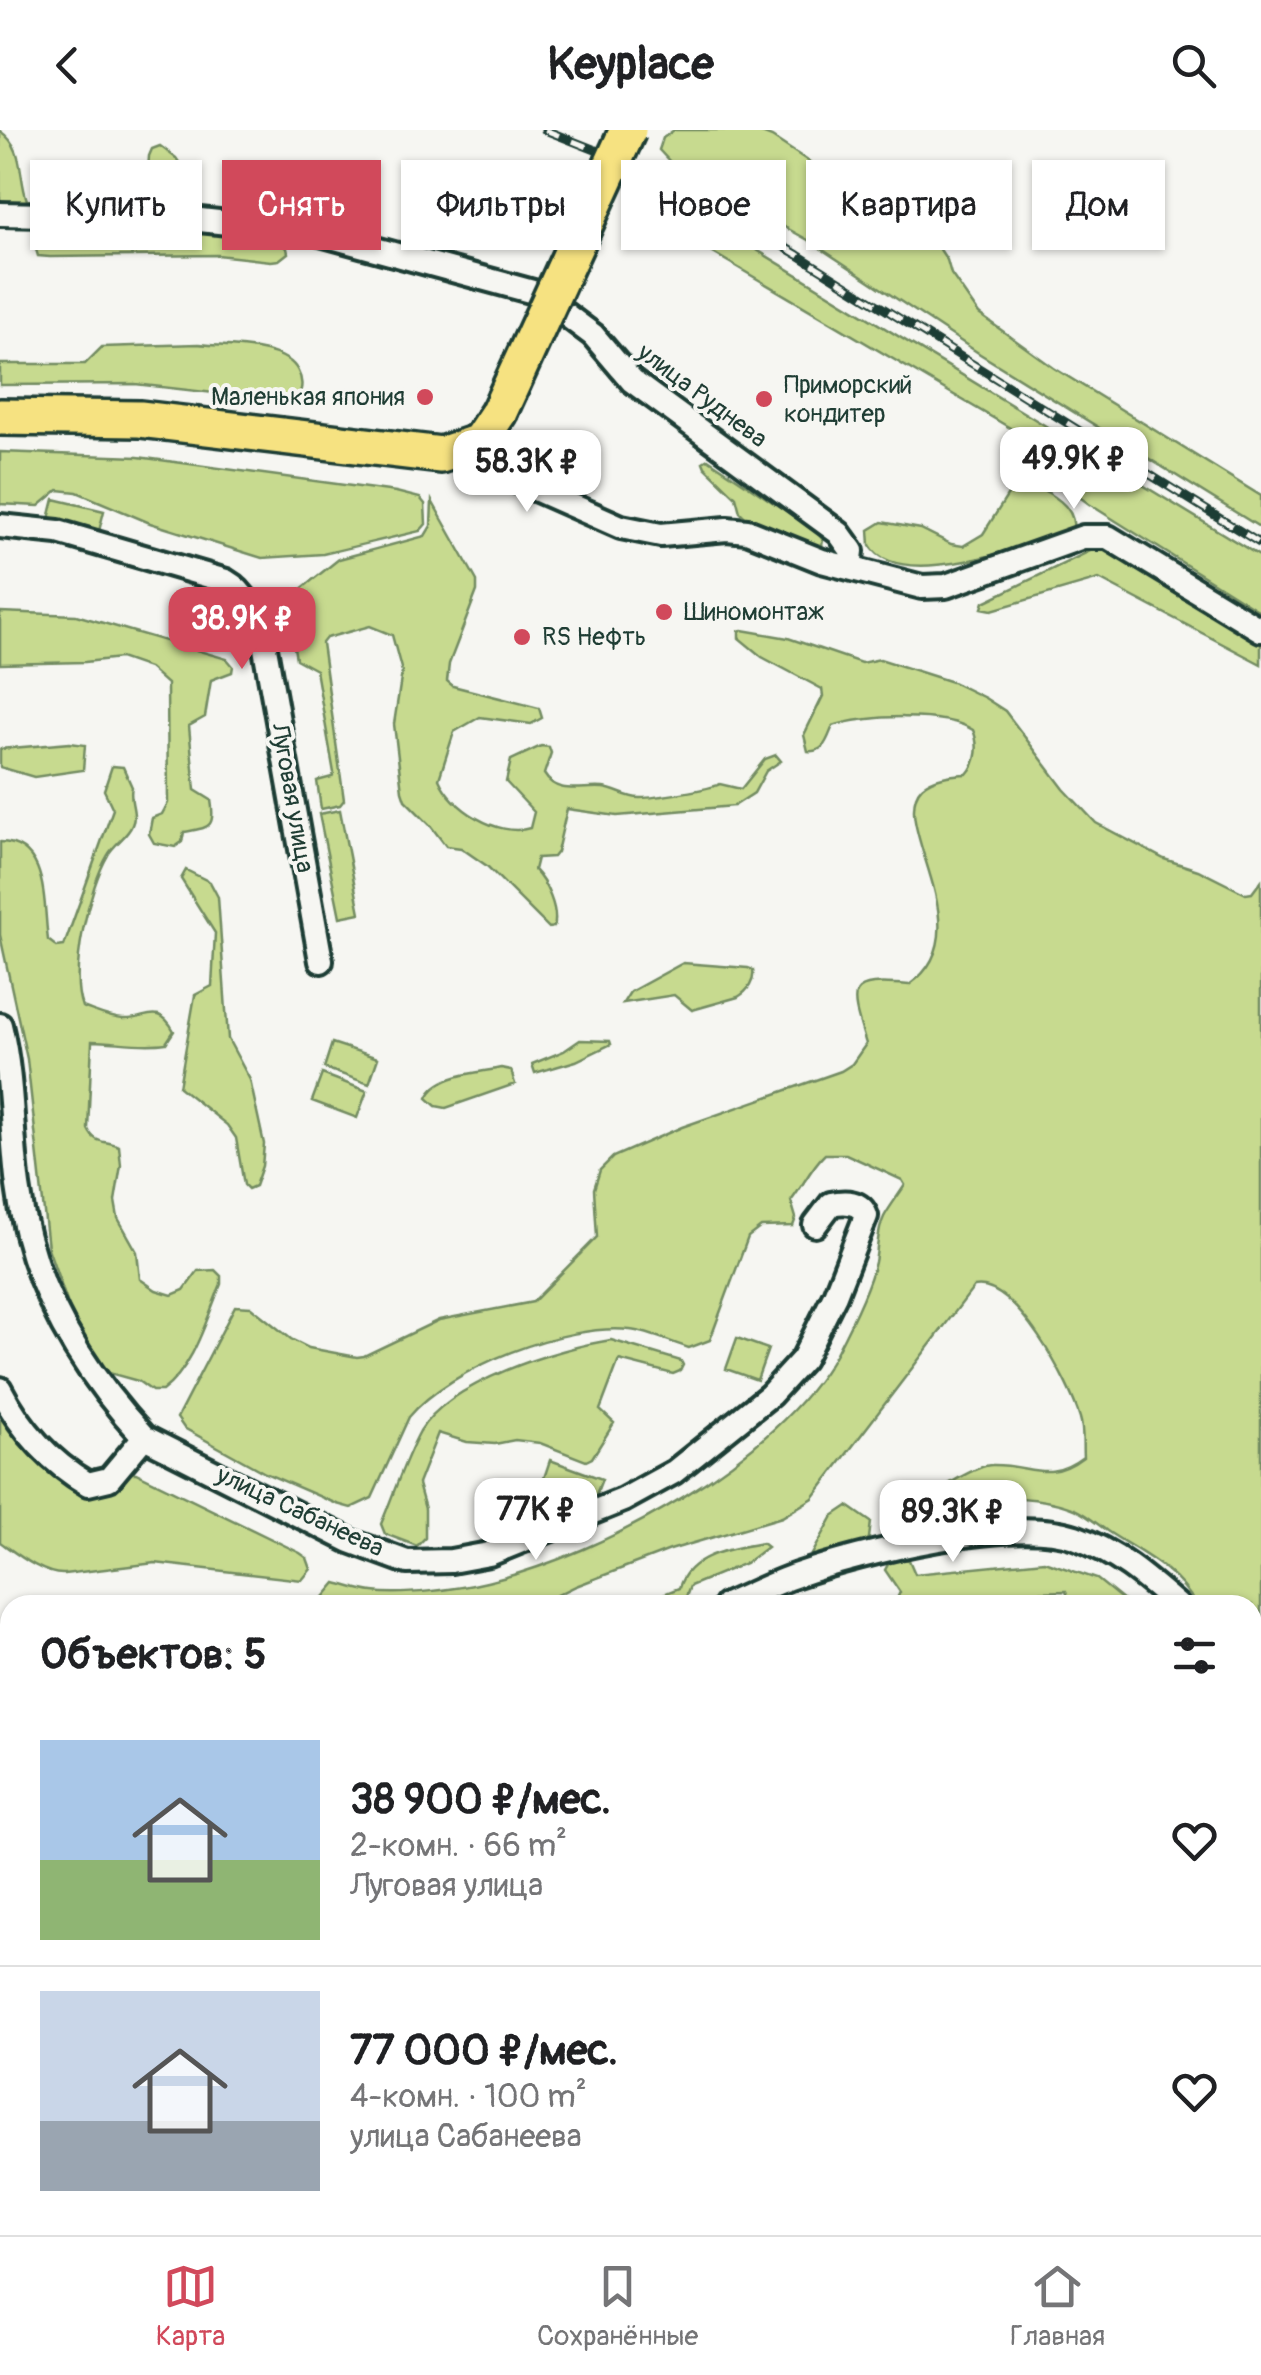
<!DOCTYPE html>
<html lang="ru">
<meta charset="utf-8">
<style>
body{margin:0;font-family:Pangolin,sans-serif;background:#f2f2f2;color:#202124;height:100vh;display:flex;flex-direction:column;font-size:38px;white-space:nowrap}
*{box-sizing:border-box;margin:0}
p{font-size:32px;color:#757577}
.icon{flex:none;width:55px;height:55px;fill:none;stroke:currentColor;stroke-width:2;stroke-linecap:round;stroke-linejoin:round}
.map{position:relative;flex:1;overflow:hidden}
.drawer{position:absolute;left:0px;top:1465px;width:1262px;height:640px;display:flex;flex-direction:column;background:#fff;border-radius:30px 30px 0 0;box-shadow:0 2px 8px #0004}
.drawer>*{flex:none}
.hud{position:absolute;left:30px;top:30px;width:1202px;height:90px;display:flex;gap:20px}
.price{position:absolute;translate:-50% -85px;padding:0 22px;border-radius:20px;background:#fff;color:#222;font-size:32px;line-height:65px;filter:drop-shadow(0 2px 5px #0008)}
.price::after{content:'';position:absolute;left:50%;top:60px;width:30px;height:22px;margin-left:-15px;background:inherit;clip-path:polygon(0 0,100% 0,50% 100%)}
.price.selected{background:#d1495b;color:#fff}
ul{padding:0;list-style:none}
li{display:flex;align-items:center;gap:30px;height:250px;padding:0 40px}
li+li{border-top:2px solid #e0e0e0}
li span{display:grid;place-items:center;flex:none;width:280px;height:200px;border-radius:0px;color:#555}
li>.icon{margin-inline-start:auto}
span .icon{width:120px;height:120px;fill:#fffc;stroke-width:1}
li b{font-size:42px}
h2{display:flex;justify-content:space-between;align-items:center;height:120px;padding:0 40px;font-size:42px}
.pill{padding:0 35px;border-radius:0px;background:#fff;box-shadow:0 2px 8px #0004;font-size:35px;line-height:90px}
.pill.selected{background:#d1495b;color:#fff}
header{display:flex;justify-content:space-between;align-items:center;height:130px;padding:0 40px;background:#fff;font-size:45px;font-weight:700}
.dock{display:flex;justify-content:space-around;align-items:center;height:140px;border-top:2px solid #e0e0e0;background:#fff;font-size:28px;color:#757577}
.dock a{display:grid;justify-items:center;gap:5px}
.dock .selected{color:#d1495b}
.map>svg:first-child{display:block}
</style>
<header><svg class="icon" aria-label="back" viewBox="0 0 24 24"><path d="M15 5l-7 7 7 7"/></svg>Keyplace<svg class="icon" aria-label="search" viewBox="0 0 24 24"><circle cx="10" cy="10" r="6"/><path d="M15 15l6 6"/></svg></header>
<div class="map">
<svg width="1261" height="2105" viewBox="0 0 1261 2105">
<rect width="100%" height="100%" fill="#f6f6f2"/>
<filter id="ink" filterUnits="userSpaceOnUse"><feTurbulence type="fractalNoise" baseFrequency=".01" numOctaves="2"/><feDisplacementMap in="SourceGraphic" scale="20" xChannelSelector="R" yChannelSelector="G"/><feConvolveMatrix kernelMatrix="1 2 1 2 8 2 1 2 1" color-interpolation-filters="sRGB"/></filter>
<g filter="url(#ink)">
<path fill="#f7e7dd" d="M0,1894h10v201h245l-2,10h-253z"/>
<path fill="#c7da8f" stroke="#738c62" stroke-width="2.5" d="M674,0h80l18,7 167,111 8,12 4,14 28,40 75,54 207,128v32l-281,-174 -172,-114 -135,-75 -14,-15 4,-12z
M0,1c25,17 18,45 27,69l119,2 3,-46 3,-7 8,-3 16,12 22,32 -33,1 15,18h-180z
M647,56l31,16 583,355v55l-172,-108 -39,-29 -11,-30 -397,-234 -8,-11 1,-9z
M184,104c32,1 75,-4 103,14l1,5 -9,7 -8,1 -54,-6 -167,2 -12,-1 -3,-10 6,-8 15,-3z
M198,214c27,3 67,1 90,16 16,10 21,40 -3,41l-150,-17 -135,1v-21h85l17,-17z
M0,322l138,5 258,35 24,6 5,6 1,20 -6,7 -97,23 -61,4 -112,-35 -73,-31 -19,-2 -19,16 -39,-2z
M708,329l108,72 7,9 -1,6 -7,2 -70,-31 -5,-5 -4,-15 -31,-30 -2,-5z
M1021,349c22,11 57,24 52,52 -41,13 -176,62 -203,14l-1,-15 13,-8 39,7 30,15 12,2 20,-12 33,-52z
M54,369l50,12 -5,20 -50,-12z
M432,371l45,80v10l-28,73 -2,17 6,5 86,22 3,10 -11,6 -51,-7 -26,15 -15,47c12,29 59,59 91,49l4,-16 -28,-30 5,-22 30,-14 8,1 2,6 -7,21c13,22 38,12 59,14 13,1 25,11 38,10 13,0 70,-9 79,-14l21,5 24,-30 11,-4 5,6 -15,10 -12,22 -20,13 -117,10 -50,-7 -10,43 -4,5 -16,1 -3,12c12,12 25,40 20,57l-5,1 -62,-62 -26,-18 -15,-2 -16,-21 -25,-25 -3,-9 -8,-67 8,-52 -10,-37 -22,-9 -44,12 -4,5 22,157 -4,5 -19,4 -4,-28 15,-4 2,-4 -18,-103 -20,-11 -10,-58 53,-42 86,-23 6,-10z
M1102,419l159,94v21l-162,-85 -107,31 -10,-2 2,-6 108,-52z
M0,482l76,3 151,44 6,7 -1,6 -21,8 -6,37 -16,9 6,64 16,10c5,30 -3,27 -27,32l-2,10 -7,5 -21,-4 -5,-9 3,-16 10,-4 6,-11 -1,-119 -18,-16 -29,-10 -35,4 -85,2z
M742,500l46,8 73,25 19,-4 72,23 33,16 20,13 59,78 32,34 68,36 34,11 48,24 6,-1 9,-12v863l-8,-11 -1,-128h-56c-20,-37 -56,-52 -89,-74 -10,-7 -21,-17 -33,-22 -41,-17 -122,-15 -160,4l1,-7c17,-11 59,-41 77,-41 38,-1 56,19 91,-8 -1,-12 1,-27 -3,-39 -10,-34 -65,-140 -106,-131l-161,211 -31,19 -112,33 -94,36 -39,19h-208l-5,-8 12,-14c13,3 25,8 37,9 30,4 85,-3 114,-10 115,-27 291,-123 349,-229 13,-25 33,-65 39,-91 3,-15 2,-31 9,-45 6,-11 14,-21 21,-32l-3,-5 -56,-26h-21c-14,13 -22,32 -34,47l5,17 -3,8 -32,1 -13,10 -38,103 -21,8c-19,-6 -40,-16 -59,-18 -64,-7 -180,37 -221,87l-37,81 -21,10 -14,-4 -72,-31 -81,-45 -7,-10 58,-112 16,1 40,32 18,9 48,9 7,-1 75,-36 94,-18 64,-65 -3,-48 6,-19 13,-13 69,-30 159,-56 11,-7 14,-20c-17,-55 -21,-65 43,-59 78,-54 -23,-162 13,-198 12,-11 31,-12 45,-13 11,-12 12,-30 6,-44 -26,-18 -111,-15 -140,-4 -6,13 -8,27 -25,25l-4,-16 19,-39 -1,-7 -60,-32 -23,-19v-7z
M70,613l15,2 -2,25 -49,7 -34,-10v-18z
M112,636l11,1 9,20c-4,13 6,25 0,38 -4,11 -18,19 -24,30 -19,32 -39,117 -26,152 12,4 27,11 41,12 23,2 35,-18 51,12l-8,12c-25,4 -51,-2 -74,-2l-4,88c7,16 18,11 31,17l2,19 -6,36 3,17 19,34 3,27 16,11 16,5 12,-5 14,-19 17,-1 6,6v8c-15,36 -27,83 -59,107h-10l-14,-10 -29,-8 -17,-17 -20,-40 -24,-68 -21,-189 -27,-124v-93c49,1 43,61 48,98l9,7 7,-1 49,-137 -9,-19z
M340,680l20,103 -20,4 -21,-103z
M186,740l24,12 8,15 10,142 22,41 14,64 -2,22 -7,20 -7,3 -4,-4 -8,-47 -9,-13 -48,-38 16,-92 17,-9 3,-53 -34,-54z
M683,833l65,5 5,2c2,11 -5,21 -15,27l-46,13 -18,-15 -51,8 7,-11z
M580,910l30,1 1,3 -35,17 -41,12 -3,-9 32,-13z
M332,913l46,15 -9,26 -45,-16z
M501,938l10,2 4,14 -69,24 -10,-2 -9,-8c10,-24 51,-25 74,-30z
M322,944l45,17 -10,27 -45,-17z
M737,1208l31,11 -11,31 -31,-11z
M611,1210l70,21 2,4 -3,6 -7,3 -54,-14 -19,50 14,13 -22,35 -6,3 -46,-18 -25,-3 -20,4 -28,-2 -29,-9 -20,51 7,25v29l-8,8 -32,-12 -4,-10c13,-30 23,-64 39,-93 29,-49 138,-83 191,-91z
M0,1282l35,40 49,42 22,-3 21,-18h9l164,80 7,5 4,11 -9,11 -147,-17 -91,11c-21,1 -47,-20 -64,-32z
M550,1330l52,19 -9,23c-20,9 -41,26 -61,12z
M848,1376l23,16 -2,16 -10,13 -50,9 24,-44z
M762,1413l5,4 -21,16 -56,23 -7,19h-47l43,-17c9,-33 53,-40 83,-45z
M897,1428l12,2 6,14 129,-13 53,18 32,26h-58l-5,-14 -56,2 -7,4v8h-109l6,-13 -15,-22 6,-11z
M10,2082v13h144l17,10h-165z"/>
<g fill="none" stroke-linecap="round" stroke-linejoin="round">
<defs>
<path id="street" d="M0,84l181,4 132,14 224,61 56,42 39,46 207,152 13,18 -2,17
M479,312l31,36 111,49 40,8 66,-6 20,2 75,30 100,26 24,-1 137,-49h25l153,93
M0,396l58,6 168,49c25,14 30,42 39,67l56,313
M0,895c13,53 11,107 18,161 12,98 60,180 126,251
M0,1259c20,39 50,73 88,95l21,-5 35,-42 206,104 57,21 44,-1 38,-7 134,-54 51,-28 96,-77 33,-36 32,-64 31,-79c-5,-15 -21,-15 -35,-12l-16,21
M726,1475c24,-10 47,-22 71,-30 64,-22 215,-60 278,-38 41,15 70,40 102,68"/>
<path id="secondary" d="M0,1741l10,5
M1195,2095v10"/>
<path id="primary" d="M0,287l140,2 301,36 38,-13 20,-30"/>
</defs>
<use href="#street" stroke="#1f3d34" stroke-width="30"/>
<use href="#secondary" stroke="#1f3d34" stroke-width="38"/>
<use href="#primary" stroke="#1f3d34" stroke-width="42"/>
<use href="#street" stroke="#f6f6f2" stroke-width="22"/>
<use href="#secondary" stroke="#f6f6f2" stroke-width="30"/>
<use href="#primary" stroke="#f6e281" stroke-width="35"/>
<defs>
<path id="rail" d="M545,0l121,48 132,77 463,289"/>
</defs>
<use href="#rail" stroke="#1f3d34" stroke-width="9"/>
<use href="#rail" stroke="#f6f6f2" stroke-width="5" stroke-dasharray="15" stroke-linecap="butt"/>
<defs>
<path id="primary-bridge" d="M499,282l129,-282"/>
</defs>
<use href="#primary-bridge" stroke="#1f3d34" stroke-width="42" stroke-linecap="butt"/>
<use href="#primary-bridge" stroke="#f6e281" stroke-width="35"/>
</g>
</g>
<g fill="#d1495b" stroke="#f6f6f2" stroke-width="4">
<circle cx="425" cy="267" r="10"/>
<circle cx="764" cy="269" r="10"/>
<circle cx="664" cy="482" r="10"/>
<circle cx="522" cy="507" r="10"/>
</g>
<g text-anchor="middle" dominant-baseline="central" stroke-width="8" stroke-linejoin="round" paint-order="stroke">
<g font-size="25" fill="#1f3d34" stroke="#f6f6f2" text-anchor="start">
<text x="784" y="255">Приморский<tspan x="784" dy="29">кондитер</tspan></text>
<text x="405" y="267" text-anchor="end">Маленькая япония</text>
<text x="684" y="482">Шиномонтаж</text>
<text x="542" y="507">RS Нефть</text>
</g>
<g font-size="25" fill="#1f3d34" stroke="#f6f6f2">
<text transform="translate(702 266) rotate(37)">улица Руднева</text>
<text transform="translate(292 668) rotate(80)">Луговая улица</text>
<text transform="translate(300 1382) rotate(25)">улица Сабанеева</text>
</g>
</g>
</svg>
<b class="price" style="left:1074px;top:382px">49.9K ₽</b>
<b class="price" style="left:527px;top:385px">58.3K ₽</b>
<b class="price selected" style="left:242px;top:542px">38.9K ₽</b>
<b class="price" style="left:536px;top:1433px">77K ₽</b>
<b class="price" style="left:953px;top:1435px">89.3K ₽</b>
<div class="hud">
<a class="pill">Купить</a>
<a class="pill selected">Снять</a>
<a class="pill">Фильтры</a>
<a class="pill">Новое</a>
<a class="pill">Квартира</a>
<a class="pill">Дом</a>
</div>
<section class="drawer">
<h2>Объектов: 5<svg class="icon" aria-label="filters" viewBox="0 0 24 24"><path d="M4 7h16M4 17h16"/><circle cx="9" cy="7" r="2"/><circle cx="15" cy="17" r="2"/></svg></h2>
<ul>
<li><span style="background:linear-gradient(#a9c7e8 60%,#8fb573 0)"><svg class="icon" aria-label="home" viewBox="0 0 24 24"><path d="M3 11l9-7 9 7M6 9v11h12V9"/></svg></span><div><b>38 900 ₽/мес.</b><p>2-комн. · 66 m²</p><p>Луговая улица</p></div><svg class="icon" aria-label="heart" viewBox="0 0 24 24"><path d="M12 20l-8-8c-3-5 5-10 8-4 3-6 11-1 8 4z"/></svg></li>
<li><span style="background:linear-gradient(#c9d6e8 65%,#9aa5b1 0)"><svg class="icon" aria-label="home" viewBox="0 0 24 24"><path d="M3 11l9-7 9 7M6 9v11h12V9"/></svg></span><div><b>77 000 ₽/мес.</b><p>4-комн. · 100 m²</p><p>улица Сабанеева</p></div><svg class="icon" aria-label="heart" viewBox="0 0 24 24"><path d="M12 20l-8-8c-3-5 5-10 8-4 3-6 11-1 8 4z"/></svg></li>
</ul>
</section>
</div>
<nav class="dock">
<a class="selected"><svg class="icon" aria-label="map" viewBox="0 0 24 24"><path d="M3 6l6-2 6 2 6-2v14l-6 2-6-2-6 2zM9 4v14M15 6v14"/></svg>Карта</a>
<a><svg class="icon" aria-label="saved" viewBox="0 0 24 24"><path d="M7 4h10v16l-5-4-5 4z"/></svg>Сохранённые</a>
<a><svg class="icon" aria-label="home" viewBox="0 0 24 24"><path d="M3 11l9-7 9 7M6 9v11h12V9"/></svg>Главная</a>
</nav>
